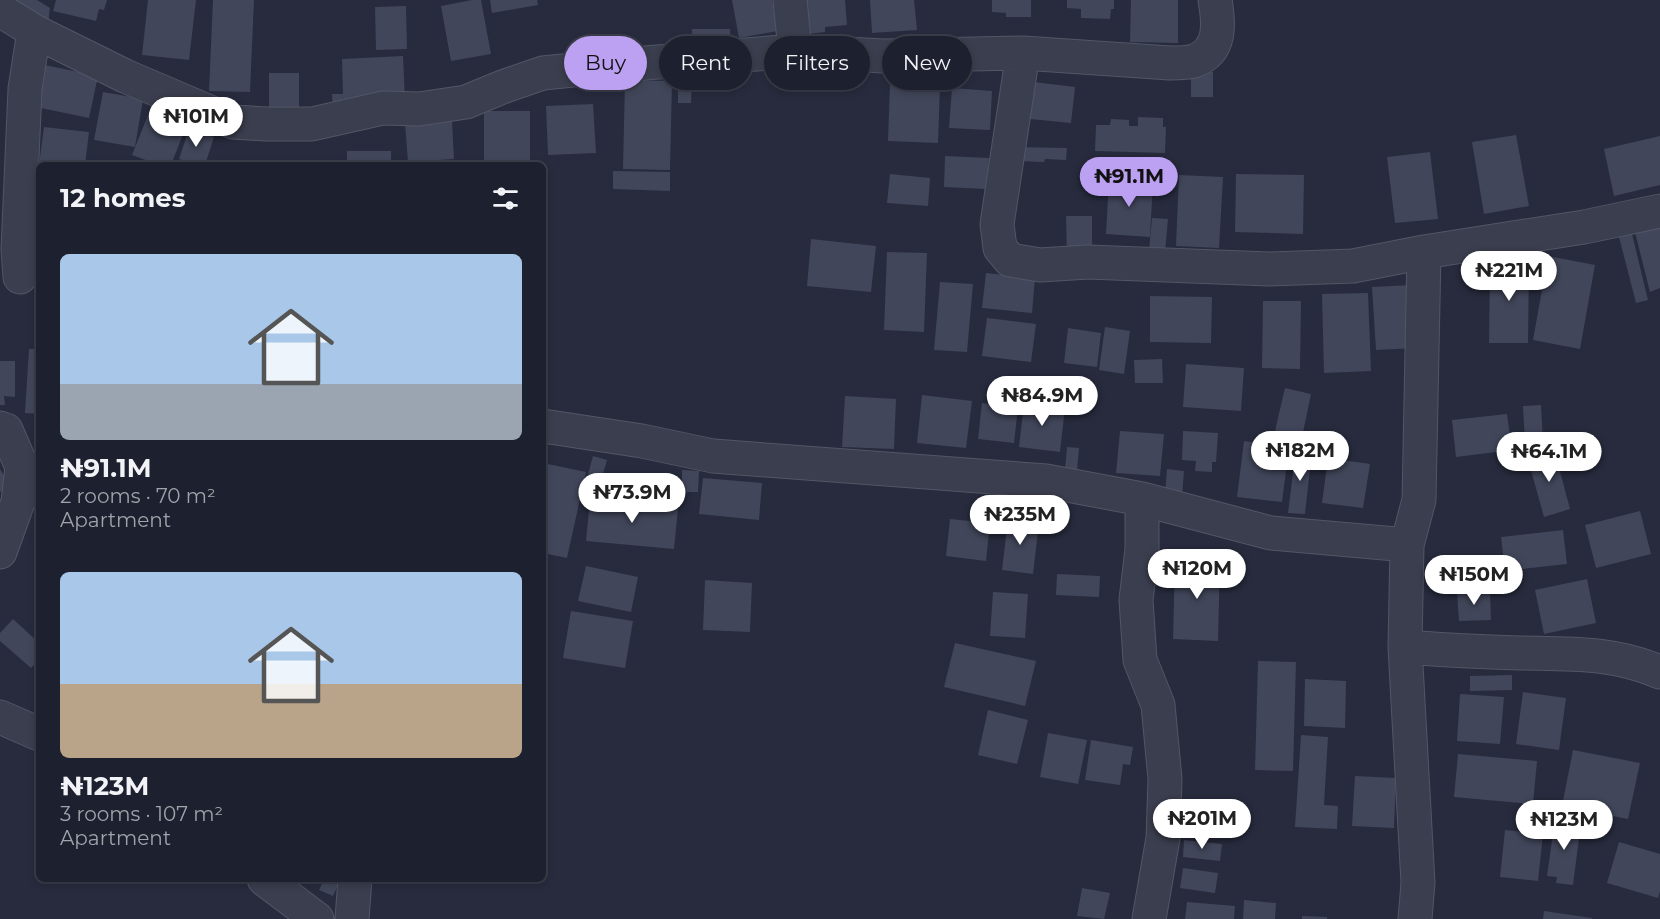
<!DOCTYPE html>
<meta charset="utf-8">
<style>
body{margin:0;font-family:Montserrat,sans-serif;background:#252836;color:#f1f3f6;height:100vh;display:flex;flex-direction:column;font-size:22px;white-space:nowrap}
*{box-sizing:border-box;margin:0}
p{font-size:20px;color:#a0a3aa}
.icon{flex:none;width:33px;height:33px;fill:none;stroke:currentColor;stroke-width:2;stroke-linecap:round;stroke-linejoin:round}
.map{position:relative;flex:1;overflow:hidden}
.panel{position:absolute;left:36px;top:162px;width:510px;height:720px;display:flex;flex-direction:column;background:#1d202e;border-radius:9px;box-shadow:0 3px 9px #0003,0 0 0 2px #3b3e4a}
.panel>*{flex:none}
.hud{position:absolute;left:564px;top:36px;width:570px;height:54px;display:flex;gap:12px}
.price{position:absolute;translate:-50% -51px;padding:0 14px;border-radius:21px;background:#fff;color:#222;font-size:20px;line-height:39px;filter:drop-shadow(0 2px 3px #0008)}
.price::after{content:'';position:absolute;left:50%;top:36px;width:18px;height:14px;margin-left:-9px;background:inherit;clip-path:polygon(0 0,100% 0,50% 100%)}
.price.on{background:#bca0f2;color:#111}
ul{padding:0;list-style:none}
li{display:grid;align-content:center;gap:12px;height:318px;padding:0 24px}
li span{display:grid;place-items:center;height:186px;border-radius:9px;color:#555}
li>.icon{margin-inline-start:auto}
span .icon{width:108px;height:108px;fill:#fffc;stroke-width:1}
li b{font-size:26px}
h2{display:flex;justify-content:space-between;align-items:center;height:72px;padding:0 24px;font-size:26px}
.pill{padding:0 21px;border-radius:27px;background:#1d202e;box-shadow:0 3px 9px #0003,0 0 0 2px #3b3e4a;font-size:21px;line-height:54px}
.pill.on{background:#bca0f2;color:#111}
.map>svg:first-child{display:block}
</style>
<div class="map">
<svg width="1660" height="919" viewBox="0 0 1660 919">
<rect width="100%" height="100%" fill="#272b3d"/>
<path fill="#41465a" d="M10,0h27l13,8 -2,16z
M56,0h51l-3,10 -5,-1 -3,12 -43,-10z
M148,0h48l-7,60 -47,-5z
M213,0h41l-4,92 -41,-1z
M472,0h9l10,54 -40,7 -10,-55z
M490,0h47l1,5 -46,8z
M732,0h40l6,31 -39,7z
M805,0h40l2,25 -22,2v5l-17,2z
M870,0h44l3,30 -45,3z
M992,0h39v17h-25v-4l-14,-1z
M1067,0h47v9h-3l-1,10 -29,-1v-9l-14,-1z
M1131,0h47v43l-48,-1z
M406,6l1,43 -31,1 -1,-43z
M692,29h38l1,24h-38z
M403,56l2,45 -61,2 -1,-6v6l-10,12 -1,-21h11l-1,-35z
M40,64l58,12 -9,42 -58,-12z
M887,67l24,1 -2,14 -23,-1z
M1191,72h22v25h-22z
M269,73h30v42h-30z
M625,80l47,1 -2,89 -47,-1z
M678,81h14l-1,22h-13z
M1034,82l41,5 -4,36 -41,-4z
M890,83l50,2 -2,58 -50,-2z
M952,88l40,3 -2,39 -41,-2z
M103,92l40,7 -8,48 -41,-7z
M593,104l3,49 -48,2 -2,-49z
M150,110l37,14 -16,41h-12l-27,-10z
M484,111h46v54h-46z
M1138,117l25,1v9h3l-1,26 -70,-2 1,-26h14l1,-6 18,1v6h9z
M452,121l2,38 -46,3 -3,-39z
M44,127l45,5 -4,33h-46z
M189,129l25,8 -9,28h-9l-17,-6z
M1516,135l13,71 -45,8 -12,-72z
M1660,136v49l-46,11 -10,-47z
M1015,147l52,1 -1,12 -21,-1 -1,3 -29,-1z
M347,151h44v14h-44z
M1430,152l8,67 -43,4 -8,-66z
M945,156l44,2 -2,31 -43,-2z
M613,171l57,1v19l-57,-2z
M890,174l40,4 -2,28 -41,-3z
M1236,174l68,1 -1,59 -68,-2z
M1179,175l44,2 -4,71 -43,-2z
M1109,179l44,3 -3,55 -44,-3z
M1066,216h26v41h-25z
M1152,218l16,1 -3,33 -16,-1z
M38,223h1v44l-8,-1z
M1660,225v63l-10,4 -15,-60z
M1632,234l16,66 -12,3 -17,-66z
M811,239l65,7 -5,46 -64,-6z
M887,252l40,1 -3,79 -40,-2z
M1548,256l47,9 -15,84 -47,-9z
M1490,262h39l-1,81h-39z
M986,273l49,5 -3,35 -50,-5z
M940,282l33,2 -6,68 -33,-2z
M1412,285l4,63 -40,2 -4,-63z
M1368,293l3,78 -47,2 -2,-79z
M1150,296l62,1 -1,46 -61,-1z
M1263,301h38l-1,68 -38,-1z
M987,318l49,6 -5,38 -49,-6z
M1105,327l25,4 -6,43 -25,-4z
M1068,328l33,5 -4,34 -33,-4z
M29,349h10v65l-14,-1z
M1162,359l1,24h-28l-1,-23z
M0,361h15v36l-11,-1 1,9h-5z
M1186,364l58,4 -3,43 -58,-4z
M1285,388l26,6 -10,48 -27,-7z
M922,395l50,6 -6,47 -49,-5z
M845,396l51,3 -2,50 -52,-2z
M982,403l36,4 -4,36 -36,-4z
M1024,403l41,4 -5,45 -41,-5z
M1541,405l2,38 -18,1 -2,-38z
M1507,414l5,36 -56,7 -4,-37z
M1120,431l44,3 -4,42 -44,-3z
M1183,431l35,2 -2,29h-4v10l-17,-1 1,-10 -14,-1z
M1244,441l45,6 -7,55 -45,-5z
M1067,447l12,1 -2,23 -12,-1z
M1296,449l16,1 -7,64 -17,-1z
M1554,449l16,60 -26,8 -17,-61z
M593,456l14,4 -6,21 -14,-3z
M1328,458l42,6 -7,44 -41,-5z
M543,463l43,9 -19,86 -24,-5z
M0,469l10,17 -10,6z
M1167,469l17,2 -2,26 -17,-2z
M682,470l17,1 -1,21h-16z
M703,478l59,5 -3,37 -60,-6z
M590,500l88,8 -4,41 -88,-8z
M1640,511l11,43 -55,14 -11,-43z
M950,519l40,4 -4,38 -40,-5z
M1008,519l31,4 -6,51 -31,-4z
M1563,530l4,34 -62,7 -4,-34z
M1175,560l45,1 -2,80 -45,-2z
M586,566l52,11 -7,35 -53,-11z
M1057,574l43,2 -1,21 -43,-2z
M1587,579l9,44 -52,11 -9,-44z
M705,580l47,3 -2,49 -47,-2z
M1490,591l1,29 -32,1 -2,-28z
M993,592l35,2 -3,44 -35,-2z
M571,611l62,10 -8,47 -62,-10z
M13,619l26,24v17l-8,8 -31,-27v-8z
M955,643l81,18 -11,45 -81,-19z
M1258,661l38,1 -3,109 -38,-1z
M1512,675v15l-42,1v-15z
M1305,679l41,2 -1,47 -41,-2z
M1523,692l43,6 -7,52 -43,-6z
M1460,694l44,3 -4,47 -43,-3z
M988,710l40,10 -11,44 -39,-9z
M1048,733l39,7 -9,44 -38,-7z
M1301,735l27,2 -4,68 14,1 -1,23 -42,-2z
M1091,740l42,7 -3,18 -7,-1 -3,21 -35,-5z
M1573,750l67,13 -12,56 -66,-13z
M1458,754l79,7 -4,43 -79,-7z
M1355,776l41,2 -2,50 -42,-2z
M1555,819l26,4 -8,62 -17,-2 1,-6 -10,-1z
M1505,830l38,4 -5,47 -38,-4z
M1184,840l38,4 -2,17 -37,-4z
M1619,842l41,12v37l-2,7 -51,-15z
M1183,868l35,5 -3,20 -35,-5z
M324,879h17l-8,17 -14,-6z
M1082,888l28,5 -6,26 -27,-3z
M1244,900l32,3 -1,16h-32z
M1187,902l48,4 -1,13h-49z
M1544,911l48,7v1h-49z
M1302,916l25,1v2h-25z"/>
<g fill="none" stroke-linecap="round" stroke-linejoin="round">
<defs>
<path id="minor" d="M790,0l5,51
M0,10l34,21 91,45 108,46 33,2h46l71,-16 36,1 47,-7 39,-16 38,-13 90,-9 162,-13 88,5 140,-3 147,10c8,0 17,0 24,-2 28,-10 25,-38 21,-61
M1023,53l-26,171 3,24 10,12 30,5 48,-3 181,7 84,-3 71,-14 160,-25 76,-16
M20,277l-2,-28 7,-160 9,-58
M543,426l99,15 71,15 333,25 96,18 129,34 136,12
M0,428l6,2 16,37 -4,35 -18,50
M1142,499v50l-6,51 4,60 18,45 7,74 -2,59 -14,81
M1405,647c39,3 77,5 115,6 51,1 92,-1 140,19
M0,717l39,17
M264,879l53,40
M352,919l3,-40
M1415,919l3,-36 -13,-236 2,-102 12,-45 5,-248"/>
</defs>
<use href="#minor" stroke="#525665" stroke-width="35"/>
<use href="#minor" stroke="#3b3e4e" stroke-width="33"/>
</g>
</svg>
<b class="price" style="left:196px;top:148px">₦101M</b>
<b class="price on" style="left:1129px;top:208px">₦91.1M</b>
<b class="price" style="left:1509px;top:302px">₦221M</b>
<b class="price" style="left:1042px;top:427px">₦84.9M</b>
<b class="price" style="left:1300px;top:482px">₦182M</b>
<b class="price" style="left:1549px;top:483px">₦64.1M</b>
<b class="price" style="left:632px;top:524px">₦73.9M</b>
<b class="price" style="left:1020px;top:546px">₦235M</b>
<b class="price" style="left:1197px;top:600px">₦120M</b>
<b class="price" style="left:1474px;top:606px">₦150M</b>
<b class="price" style="left:1202px;top:850px">₦201M</b>
<b class="price" style="left:1564px;top:851px">₦123M</b>
<div class="hud">
<a class="pill on">Buy</a>
<a class="pill">Rent</a>
<a class="pill">Filters</a>
<a class="pill">New</a>
</div>
<section class="panel">
<h2>12 homes<svg class="icon" aria-label="filters" viewBox="0 0 24 24"><path d="M4 7h16M4 17h16"/><circle cx="9" cy="7" r="2"/><circle cx="15" cy="17" r="2"/></svg></h2>
<ul>
<li><span style="background:linear-gradient(#a9c7e8 70%,#9aa5b1 0)"><svg class="icon" aria-label="home" viewBox="0 0 24 24"><path d="M3 11l9-7 9 7M6 9v11h12V9"/></svg></span><div><b>₦91.1M</b><p>2 rooms · 70 m²</p><p>Apartment</p></div></li>
<li><span style="background:linear-gradient(#a9c7e8 60%,#b9a48a 0)"><svg class="icon" aria-label="home" viewBox="0 0 24 24"><path d="M3 11l9-7 9 7M6 9v11h12V9"/></svg></span><div><b>₦123M</b><p>3 rooms · 107 m²</p><p>Apartment</p></div></li>
</ul>
</section>
</div>
